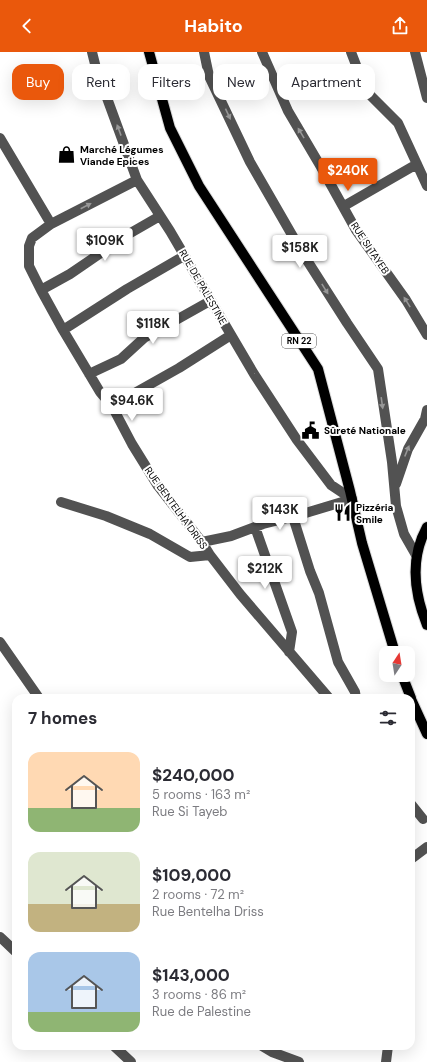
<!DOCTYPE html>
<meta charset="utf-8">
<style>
body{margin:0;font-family:"DM Sans",sans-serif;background:#f7f7f7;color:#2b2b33;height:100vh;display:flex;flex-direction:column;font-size:15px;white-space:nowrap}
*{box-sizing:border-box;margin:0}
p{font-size:13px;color:#7c7c81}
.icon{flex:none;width:22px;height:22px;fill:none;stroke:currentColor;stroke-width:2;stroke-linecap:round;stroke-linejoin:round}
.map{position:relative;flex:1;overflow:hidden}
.panel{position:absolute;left:12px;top:642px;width:403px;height:356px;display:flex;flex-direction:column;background:#fff;border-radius:12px;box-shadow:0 4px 16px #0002}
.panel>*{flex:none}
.top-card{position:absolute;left:12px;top:12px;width:403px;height:36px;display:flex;gap:8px}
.needle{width:26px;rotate:12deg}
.fabs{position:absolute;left:379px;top:594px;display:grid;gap:8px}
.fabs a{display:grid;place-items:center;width:36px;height:36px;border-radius:8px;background:#fff;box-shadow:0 4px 16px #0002;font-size:20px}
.price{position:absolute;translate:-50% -34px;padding:0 9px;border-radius:4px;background:#fff;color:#222;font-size:13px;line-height:26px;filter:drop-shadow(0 1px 2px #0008)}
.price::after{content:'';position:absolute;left:50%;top:24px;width:12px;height:9px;margin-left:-6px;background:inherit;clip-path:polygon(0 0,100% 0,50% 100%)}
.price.active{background:#ea580c;color:#fff}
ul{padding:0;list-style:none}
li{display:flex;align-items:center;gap:12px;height:100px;padding:0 16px}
li span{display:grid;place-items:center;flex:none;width:112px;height:80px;border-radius:12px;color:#555}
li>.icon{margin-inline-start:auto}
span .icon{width:48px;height:48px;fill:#fffc;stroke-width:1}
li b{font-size:17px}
h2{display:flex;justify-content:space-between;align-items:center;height:48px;padding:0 16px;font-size:17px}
.tag{padding:0 14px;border-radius:12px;background:#fff;box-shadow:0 4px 16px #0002;font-size:14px;line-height:36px}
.tag.active{background:#ea580c;color:#fff}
header{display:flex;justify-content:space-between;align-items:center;height:52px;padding:0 16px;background:#ea580c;color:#fff;font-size:18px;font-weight:700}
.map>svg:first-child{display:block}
</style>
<header><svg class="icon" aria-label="back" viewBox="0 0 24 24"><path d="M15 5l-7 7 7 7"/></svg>Habito<svg class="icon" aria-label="share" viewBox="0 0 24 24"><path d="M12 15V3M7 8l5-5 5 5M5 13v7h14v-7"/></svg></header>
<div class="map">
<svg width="427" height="1010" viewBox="0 0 427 1010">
<rect width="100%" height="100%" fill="#fff"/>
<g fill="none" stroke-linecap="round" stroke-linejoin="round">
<defs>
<path id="major" d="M149,0l21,76 29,58 119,183 32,122 12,52 33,110
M427,475c-17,31 -13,66 0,98
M402,623l9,23
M411,647l16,35"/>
</defs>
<use href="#major" stroke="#dbdbdb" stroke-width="12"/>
<path stroke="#525252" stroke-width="10" d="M92,0l4,16 41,112 33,51 84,143 43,66 34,45 21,14
M204,0l5,24 41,86 53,92 44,69 31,46 14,93 4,44 8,28 12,21
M262,0l26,59 33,56 35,63 50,70 21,35
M351,0l15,39 32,32 29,63
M415,0l12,46
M0,86l51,86 -19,14 -3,8v20l12,24 22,40 37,62 12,14 20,38 26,42 44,56 8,13 30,39 89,104
M344,154l73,-42
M51,172l86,-44
M41,238l29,-16 57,-39 33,-19
M63,278l64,-41 57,-33
M89,322l32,-15 23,-21 66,-37
M112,354l12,-7 55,-31 52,-33
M396,432l12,-35 17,-30 2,-9
M61,450l45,14 44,18 40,23 20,-2
M293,465l17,54 9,22 19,69 17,30 1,6
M255,475l37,105 -3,20
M202,490l29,-6 32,-12 36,-9 53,-16
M0,590l39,56
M411,752l12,15
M411,807l16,-12
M0,885l16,15
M114,994l17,16
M262,994l10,6 27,10
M386,1010l2,-16"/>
<use href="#major" stroke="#000" stroke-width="10"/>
</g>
<defs><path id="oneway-solid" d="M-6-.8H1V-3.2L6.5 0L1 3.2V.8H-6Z"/></defs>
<g fill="#979797">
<use href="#oneway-solid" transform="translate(228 62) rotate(65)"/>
<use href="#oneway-solid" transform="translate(119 78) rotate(-110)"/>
<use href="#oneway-solid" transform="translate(301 81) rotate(-121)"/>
<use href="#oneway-solid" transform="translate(86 154) rotate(-27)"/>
<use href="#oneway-solid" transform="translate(325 237) rotate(58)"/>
<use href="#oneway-solid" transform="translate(407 250) rotate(-122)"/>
<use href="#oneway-solid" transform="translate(382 351) rotate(82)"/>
<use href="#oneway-solid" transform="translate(407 399) rotate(-68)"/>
</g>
<defs>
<symbol id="shop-bare" viewBox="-9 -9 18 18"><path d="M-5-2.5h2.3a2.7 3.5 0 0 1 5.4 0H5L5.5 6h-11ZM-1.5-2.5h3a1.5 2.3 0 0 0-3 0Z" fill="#000" stroke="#fff" stroke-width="2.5" paint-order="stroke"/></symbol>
<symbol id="civic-bare" viewBox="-9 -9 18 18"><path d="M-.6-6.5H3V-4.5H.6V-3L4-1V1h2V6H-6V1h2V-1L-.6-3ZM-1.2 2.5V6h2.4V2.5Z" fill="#000" stroke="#fff" stroke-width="2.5" paint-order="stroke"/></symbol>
<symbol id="restaurant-bare" viewBox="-9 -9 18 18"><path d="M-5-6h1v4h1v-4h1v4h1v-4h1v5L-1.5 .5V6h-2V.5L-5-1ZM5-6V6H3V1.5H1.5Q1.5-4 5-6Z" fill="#000" stroke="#fff" stroke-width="2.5" paint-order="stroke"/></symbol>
</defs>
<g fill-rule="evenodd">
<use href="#shop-bare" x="54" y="90" width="25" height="25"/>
<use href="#civic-bare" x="298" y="366" width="25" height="25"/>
<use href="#restaurant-bare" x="330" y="448" width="25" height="25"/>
</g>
<g text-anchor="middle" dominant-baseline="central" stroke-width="4" stroke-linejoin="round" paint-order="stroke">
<rect fill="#fff" stroke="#4c4c4c" stroke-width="1" x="282" y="282" width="34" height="14" rx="3"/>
<g font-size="9" font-weight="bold" fill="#000">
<text x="299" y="289">RN 22</text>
</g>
<g font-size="10" font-weight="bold" fill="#000" stroke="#fff" text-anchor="start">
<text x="80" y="97">Marché Légumes<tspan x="80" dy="12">Viande Epices</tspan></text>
<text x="324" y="378">Sûreté Nationale</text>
<text x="356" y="455">Pizzéria<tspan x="356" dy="12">Smile</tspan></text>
</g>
<g font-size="10" fill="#000" stroke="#fff">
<text transform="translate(370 196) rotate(56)">RUE SI TAYEB</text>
<text transform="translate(203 235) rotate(60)">RUE DE PALESTINE</text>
<text transform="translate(176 456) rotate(54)">RUE BENTELHA DRISS</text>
</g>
</g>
</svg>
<div class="fabs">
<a><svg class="needle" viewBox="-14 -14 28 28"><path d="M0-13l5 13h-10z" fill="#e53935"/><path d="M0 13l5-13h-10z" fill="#7c7c81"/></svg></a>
</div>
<b class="price active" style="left:348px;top:140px">$240K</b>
<b class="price" style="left:105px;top:210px">$109K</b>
<b class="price" style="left:300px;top:217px">$158K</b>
<b class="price" style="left:153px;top:293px">$118K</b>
<b class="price" style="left:132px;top:370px">$94.6K</b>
<b class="price" style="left:280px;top:479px">$143K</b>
<b class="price" style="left:265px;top:538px">$212K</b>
<div class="top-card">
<a class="tag active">Buy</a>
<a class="tag">Rent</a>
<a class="tag">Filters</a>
<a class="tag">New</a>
<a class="tag">Apartment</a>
</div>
<section class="panel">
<h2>7 homes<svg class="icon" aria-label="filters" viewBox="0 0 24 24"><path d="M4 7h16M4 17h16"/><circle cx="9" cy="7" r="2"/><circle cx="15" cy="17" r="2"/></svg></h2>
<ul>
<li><span style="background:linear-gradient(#ffd9b3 70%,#8fb573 0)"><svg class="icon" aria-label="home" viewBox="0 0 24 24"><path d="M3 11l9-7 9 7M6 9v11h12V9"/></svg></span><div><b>$240,000</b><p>5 rooms · 163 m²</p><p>Rue Si Tayeb</p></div></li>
<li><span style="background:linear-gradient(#dfe7d0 65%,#c2b280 0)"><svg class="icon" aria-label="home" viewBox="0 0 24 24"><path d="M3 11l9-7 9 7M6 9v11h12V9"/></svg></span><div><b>$109,000</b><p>2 rooms · 72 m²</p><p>Rue Bentelha Driss</p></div></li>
<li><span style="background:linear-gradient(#a9c7e8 75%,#8fb573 0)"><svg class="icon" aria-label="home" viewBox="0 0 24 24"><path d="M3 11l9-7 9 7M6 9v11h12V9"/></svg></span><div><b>$143,000</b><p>3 rooms · 86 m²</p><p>Rue de Palestine</p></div></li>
</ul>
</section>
</div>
